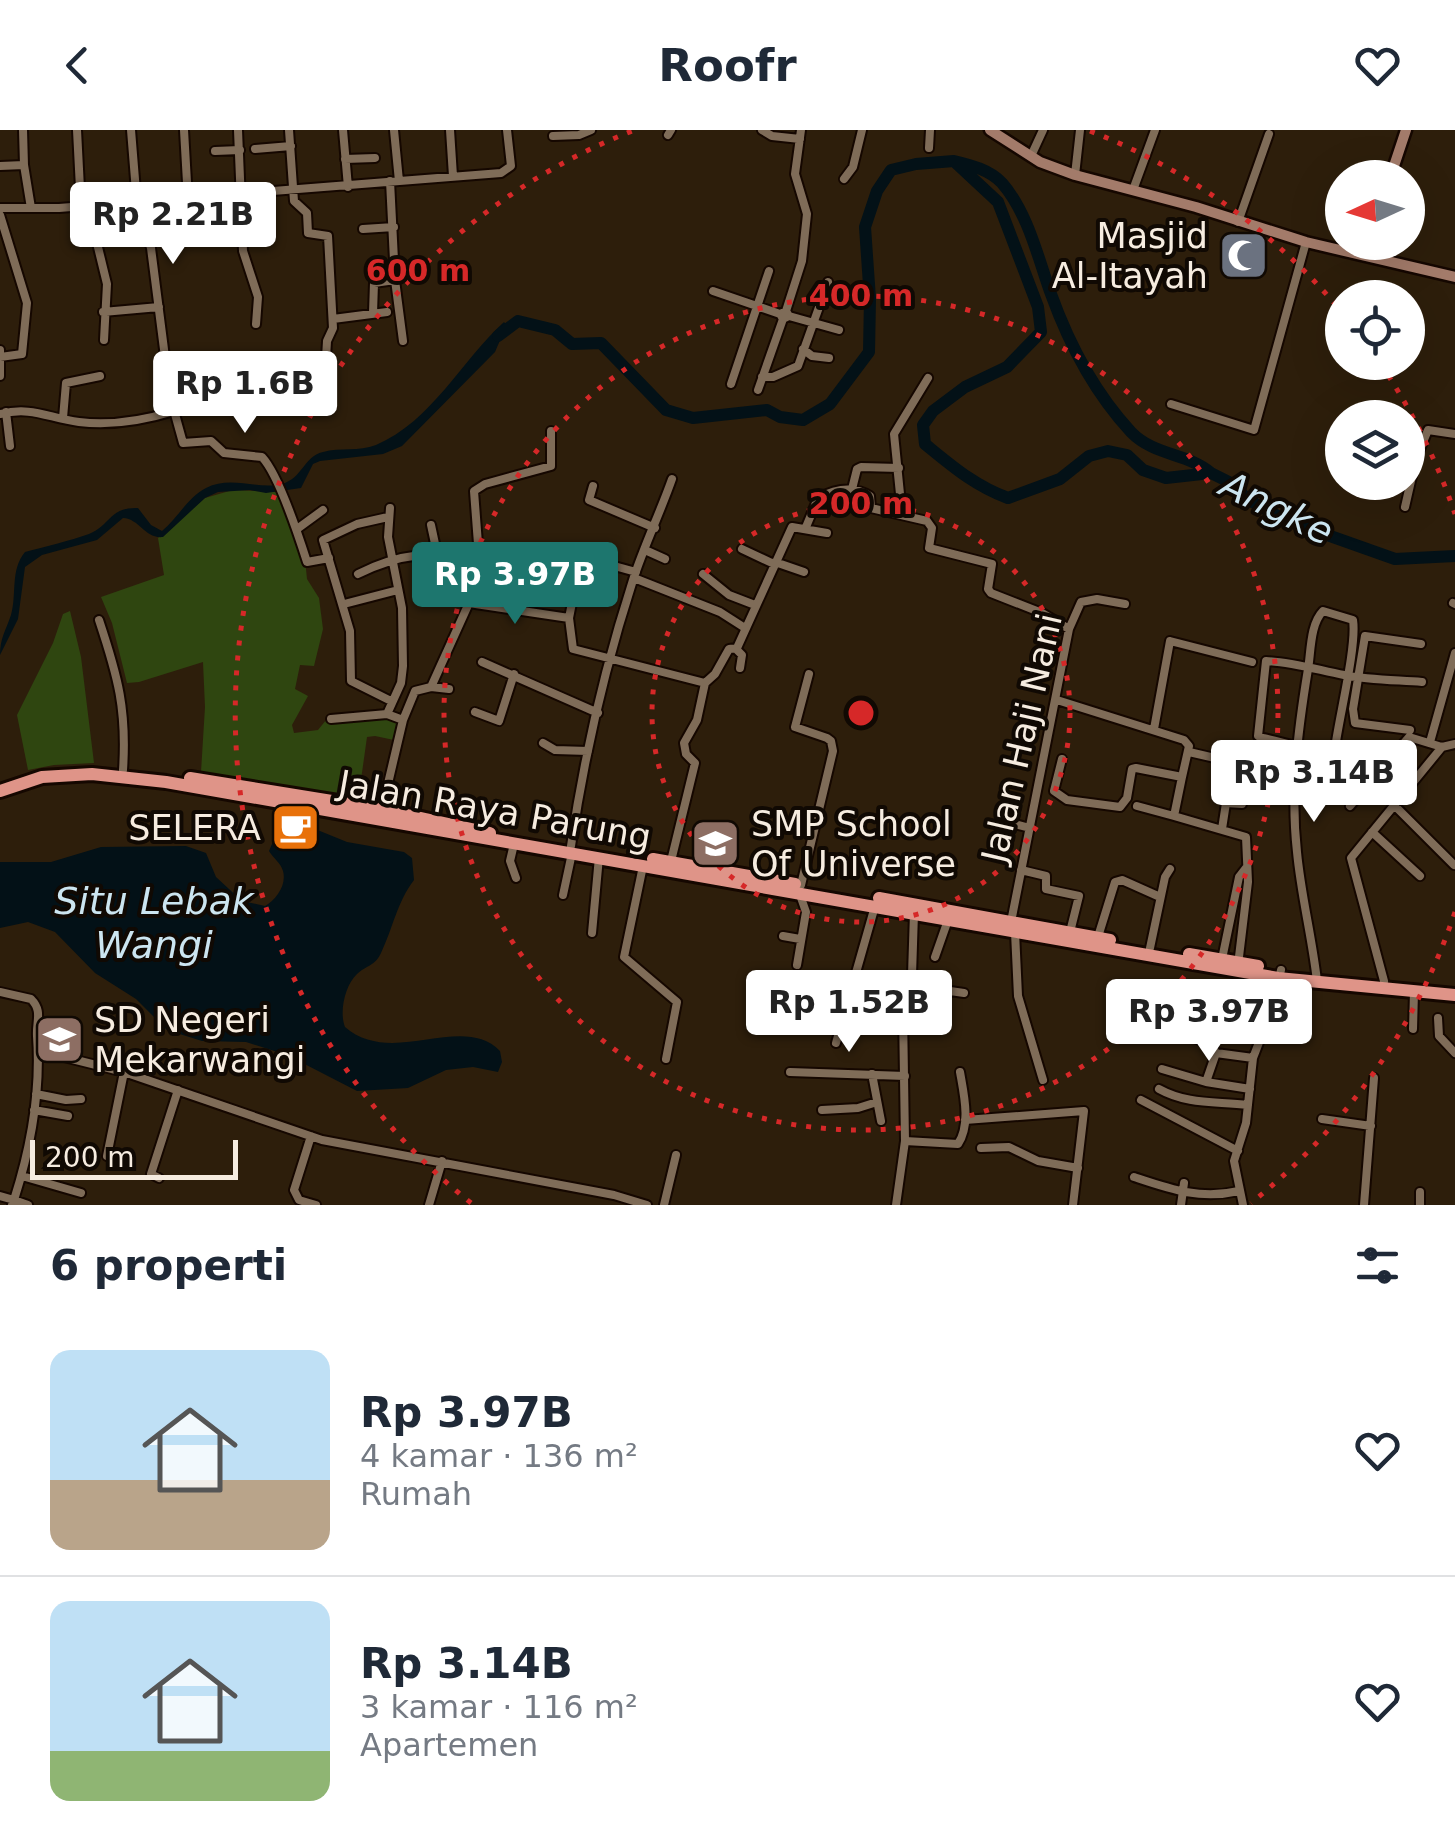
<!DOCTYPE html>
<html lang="id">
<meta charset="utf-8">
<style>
body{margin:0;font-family:"DejaVu Sans",sans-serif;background:#f2f2f3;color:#1f2937;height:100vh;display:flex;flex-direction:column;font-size:38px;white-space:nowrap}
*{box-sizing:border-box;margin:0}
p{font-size:32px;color:#747a83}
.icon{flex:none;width:55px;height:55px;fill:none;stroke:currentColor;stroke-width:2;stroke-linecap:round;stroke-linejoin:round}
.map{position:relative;height:1075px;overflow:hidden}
.drawer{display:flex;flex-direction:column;background:#fff;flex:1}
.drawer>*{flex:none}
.needle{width:65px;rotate:266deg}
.controls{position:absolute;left:1325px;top:30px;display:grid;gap:20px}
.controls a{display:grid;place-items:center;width:100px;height:100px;border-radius:50%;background:#fff;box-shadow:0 10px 40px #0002;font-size:50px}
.scale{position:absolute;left:30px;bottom:25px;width:208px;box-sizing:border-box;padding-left:10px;border:5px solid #f6ece0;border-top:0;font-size:28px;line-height:35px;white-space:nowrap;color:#f6ece0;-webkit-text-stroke:8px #100903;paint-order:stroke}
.price{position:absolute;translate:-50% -85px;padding:0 22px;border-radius:10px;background:#fff;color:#222;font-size:32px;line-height:65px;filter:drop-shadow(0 2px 5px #0008)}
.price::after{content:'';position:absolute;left:50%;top:60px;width:30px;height:22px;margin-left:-15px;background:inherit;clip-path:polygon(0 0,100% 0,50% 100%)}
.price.current{background:#1d766e;color:#fff}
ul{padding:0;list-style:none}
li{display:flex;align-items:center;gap:30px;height:250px;padding:0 50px}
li+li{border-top:2px solid #e0e1e3}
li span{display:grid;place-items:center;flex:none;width:280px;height:200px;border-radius:20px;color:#555}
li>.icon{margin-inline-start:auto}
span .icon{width:120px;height:120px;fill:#fffc;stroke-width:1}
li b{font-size:42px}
h2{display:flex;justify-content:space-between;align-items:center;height:120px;padding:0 50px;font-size:42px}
header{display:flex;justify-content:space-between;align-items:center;height:130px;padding:0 50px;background:#fff;font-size:45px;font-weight:700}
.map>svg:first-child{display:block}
</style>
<header><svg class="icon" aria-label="back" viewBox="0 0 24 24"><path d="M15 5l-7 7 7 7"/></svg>Roofr<svg class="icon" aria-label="heart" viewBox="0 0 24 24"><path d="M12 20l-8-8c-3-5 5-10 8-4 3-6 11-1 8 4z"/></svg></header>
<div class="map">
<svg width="1455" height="1075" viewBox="0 0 1455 1075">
<rect width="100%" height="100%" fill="#2d1e0b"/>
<path fill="#2f4610" d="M233,360l45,2 27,67 2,20 12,19 4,31 -9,37 -14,-1 -5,24 13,7 -16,29 2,8 24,-3 13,-16 38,-3 29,8 -4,21 -19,-4 -8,1 -9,64 -157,-29 4,-65 -2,-45 -64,20 -12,1 -15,-60 -11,-26 63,-22 -6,-37 47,-40z
M70,481l11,46 13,106 -40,2 -26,5 -11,-55 36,-72 10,-29z"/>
<path fill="#031117" d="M504,192l6,7 -9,9 -6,14 -93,94 -19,8 -63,7 -7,3 -12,24 -35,5 -16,-3 -32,2 -13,6 -42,39c-18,2 -23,-18 -40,-19l-26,22 -55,15 -17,12 -7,52 -18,36c0,-17 6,-25 11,-40 6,-21 -1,-45 14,-63 19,-5 47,-12 64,-18 22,-9 20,-27 49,-26l13,17 11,6c15,-12 26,-34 44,-43 25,-13 51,2 76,-4 21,-6 21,-27 41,-32 17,-5 36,0 53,-7 56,-24 85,-84 128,-123z
M288,688l59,24 57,10 8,6 2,22c-17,22 -21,48 -33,73 -6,13 -14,12 -24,21 -12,11 -18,38 -12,53 47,41 117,-15 155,24l2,11 -4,10 -25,-5 -27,3 -38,18 -51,3 -70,-36 -41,-13 -44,-1 -35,-11 -31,-31 -41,-26 -40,-41 -27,-10 -28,6v-66h51l50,-15 85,-1 20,7 10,24 26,24 23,5c11,-6 22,-21 18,-35 -2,-8 -10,-13 -14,-20l12,-28z"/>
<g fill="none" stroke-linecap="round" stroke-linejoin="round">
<path stroke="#031117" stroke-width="12" d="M954,31c17,4 36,9 48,22 26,30 36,75 49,111 18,50 44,99 80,138 23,24 57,21 80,41
M498,206l20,-15 37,9 17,14 29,-1 65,67 27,8 74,-8 13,7 23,3 27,-16 39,-52 1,-53 -5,-72 12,-36 14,-21 25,-6 38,-3 44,41 40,105 3,25 -34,35 -42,20 -32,24 -10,14 2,19c27,22 50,42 83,54l52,-19 29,-23 19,-5 19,4 16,15 23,8 45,-5 22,11 14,15 38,21 110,39 60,-3"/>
<defs>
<path id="minor" d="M23,0l1,35 7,43h28l442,-35 10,-7 -4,-36
M77,0l4,78
M131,0l6,74 14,44 19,148 13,47 28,-2 13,12 38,4c17,18 37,80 45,105l22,-4
M184,0l4,70
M238,0l5,121 15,46 -2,27
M343,0l5,57
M394,0l5,51
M450,0l3,46
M762,0l10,6 28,3
M668,5l3,-5
M553,6l26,-1 12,-5
M929,18l1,-18
M255,19l36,-3
M215,21l25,-1
M1031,26l12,-26
M345,29l30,-1
M0,36l24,-1
M1075,45l5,-45
M844,49l9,-12 9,-37
M390,51l5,99
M1133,60l22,-60
M0,78h31
M86,78v13l10,18 11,45 -3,56
M0,85l27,88 -5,51 -22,3
M1238,92l31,-88
M363,99l31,-2
M713,161l67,23
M786,181l16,-50 5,-47 -12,-40 6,-44
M103,182l56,-5
M373,183l1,-30 21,-3 8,61
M789,186l-3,-5 -6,3 3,5 6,-3 50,14
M333,189l54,-7
M803,219l9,7 17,2
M0,220v26
M166,232l49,-4
M257,236l69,-8 1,-17 6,-13 -5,-92 -20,-3 -1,-20 -13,-12 -5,-71
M762,247h11l25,-11 30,-84
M731,254l38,-113
M758,260l25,-71
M1171,274l83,26 52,-188
M6,282l4,34
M0,284c32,-8 48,4 79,8 33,4 63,-1 95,-11
M63,288l3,-35 34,-7
M1408,331l8,-2 12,-29 27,4
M593,356l-4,14 66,28
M852,359l5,-20 4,-2 38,1
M1405,377l11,-48
M902,384l-8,-80 34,-56
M388,387l-31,7 -34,16 27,91 1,50 40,20
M431,395l6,28
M806,397l12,-29c17,-9 35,-13 52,-2l1,12 56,13 5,7 -3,20 63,16 -4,25 3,4 51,20 27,16
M297,399l26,-19
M742,419l32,15
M645,420l20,9
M560,421l76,21
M581,427l-12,61 4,31 132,34
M775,432l29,10
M358,444c42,-21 75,-24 120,-13
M703,444l26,21 26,10
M634,448l86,34 25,16
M469,473l100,15
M1453,473l2,1
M344,474l54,-14
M99,490c19,57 28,90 24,150
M736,519l6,6 -2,13
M482,532l116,51
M431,557l18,2
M1057,570l127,40 5,6 -7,31
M475,582l24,9 15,-47
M387,584l14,-31 2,-17 -1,-58 -14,-71 2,-29
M331,589l56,-5 16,6 -21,89
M403,590l12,-29 16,-4 38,-84 10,-46 -5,-66 11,-7 66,-18v-35
M1154,599l16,-88 82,21
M1410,600l-55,-7 -2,-14 12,-73 56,8
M1430,612l25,-89
M543,613l12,7 33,1
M1189,622l56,13 -3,39 -16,-1 -4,26
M1062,629l-8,32 13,9 53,7 7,-9 5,-29 4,-1 46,9 -8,39 72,21 2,45 -10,83
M1352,671l16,-51 29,1
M1394,675l60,60
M1137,676l37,10
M1350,676l59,-69 33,10 13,-3
M1011,693l19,5
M1372,702l48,44
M514,714l-4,17 6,17
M571,716c13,-90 34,-179 62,-266 11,-34 27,-67 39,-101
M671,731l24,-98 -9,-9 -2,-11 13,-23 8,-37 10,-9 14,-25 8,-1 55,-121 35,6
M643,736l-19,91 53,45 -11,57
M1021,740l25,6v13l33,7 -9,36
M801,755l32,-134 -2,-10 -4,-3 -32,-11 14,-53
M563,765l9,-42
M1011,792l58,-293 12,-27 16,-3 28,5
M1015,802l3,64 25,84
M592,803l7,-76
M783,806l17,3
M1097,810l18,-58 7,-2 38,17
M1150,818l15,-71 5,-8
M935,827l13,-37
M1222,829l17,-82 7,-9
M797,835l9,-53 -7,-20
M1317,851c-5,-44 -16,-86 -20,-129 -7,-62 1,-122 11,-183 3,-17 2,-45 15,-58l30,9c4,24 -13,94 -17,122l-4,6c-21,5 -48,-6 -69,-10l-5,-2 8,-75c26,1 52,9 78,14 25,5 52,5 78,7
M1384,851l-33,-123 91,-111
M909,861l35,7 6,-7 14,2
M0,862l31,7c12,12 5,22 6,37 4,55 -6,111 -23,164l14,5
M1438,888l1,18 16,17
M1170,899l41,15 5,9 37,5
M1413,899l1,-37
M836,913l39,-137
M40,921l84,21 198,68 292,55 33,10
M1162,939l44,13 44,7
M790,942l115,4
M872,944l9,47
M1206,952l10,-29
M1159,959c29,16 57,12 89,16
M36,964l30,6 15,-1
M1141,970l97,51
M34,980l34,6
M822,980l36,-2 19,-6
M1322,989l49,7
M965,990l119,-9 -11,94
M311,1006l-17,54 5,10 17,5
M905,1011l53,3c13,-20 6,-49 2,-72
M981,1018l28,-1 29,14 40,7
M107,1026l17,-84
M22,1046l59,17
M1134,1047c36,12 66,23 105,14
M159,1048l-8,-4 27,-84
M1420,1062v13
M0,1066l14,4 -2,5
M429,1075l13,-44
M664,1075l12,-50
M896,1075l9,-64 -2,-129 9,-37 2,-62
M1181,1075l3,-22
M1243,1075l-9,-44 12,-38 7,-65 20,-52 8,-36
M1364,1075l10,-127"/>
<path id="secondary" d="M990,0l50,32 35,13 121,32 110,35 149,35
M1390,48l16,-48"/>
<path id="trunk" d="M190,648l185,30 115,25
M0,661l42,-14 50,-3 74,8 1112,196 177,17
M653,729l142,25
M879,768l231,42
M1189,824l69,12"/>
</defs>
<use href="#minor" stroke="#150700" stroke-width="12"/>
<use href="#secondary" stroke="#150700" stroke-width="15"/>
<use href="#trunk" stroke="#150700" stroke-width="18"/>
<use href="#minor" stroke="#7f6c58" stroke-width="8"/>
<use href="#secondary" stroke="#a37b6a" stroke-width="10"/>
<use href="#trunk" stroke="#df9488" stroke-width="12"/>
</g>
<g fill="none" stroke="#d62828" stroke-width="5" stroke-dasharray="5 10">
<circle cx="861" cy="583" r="209"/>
<circle cx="861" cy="583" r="417"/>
<path d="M1455 782A626 626 0 0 1 1251 1073M471 1073A626 626 0 0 1 632 1M1090 1A626 626 0 0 1 1341 181M1380 233A626 626 0 0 1 1455 384"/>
</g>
<defs>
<symbol id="mosque-square" viewBox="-11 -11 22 22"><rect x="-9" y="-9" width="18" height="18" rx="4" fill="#6b7280" stroke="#100903"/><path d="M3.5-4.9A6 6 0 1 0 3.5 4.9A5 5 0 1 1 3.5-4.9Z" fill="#fff"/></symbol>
<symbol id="cafe-square" viewBox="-11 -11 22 22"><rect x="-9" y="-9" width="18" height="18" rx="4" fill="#e8710a" stroke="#100903"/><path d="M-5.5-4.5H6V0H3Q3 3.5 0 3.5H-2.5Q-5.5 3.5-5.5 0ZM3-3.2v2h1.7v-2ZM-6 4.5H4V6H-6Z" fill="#fff"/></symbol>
<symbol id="school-square" viewBox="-11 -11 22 22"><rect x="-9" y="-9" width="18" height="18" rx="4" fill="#8d6e63" stroke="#100903"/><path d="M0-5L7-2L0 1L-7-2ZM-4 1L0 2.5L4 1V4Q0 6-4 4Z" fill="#fff"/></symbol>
</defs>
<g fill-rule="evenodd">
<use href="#mosque-square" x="1216" y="98" width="55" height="55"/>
<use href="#cafe-square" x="268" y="670" width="55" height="55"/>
<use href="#school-square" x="688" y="686" width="55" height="55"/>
<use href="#school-square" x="32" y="882" width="55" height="55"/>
</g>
<g text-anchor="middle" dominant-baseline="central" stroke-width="8" stroke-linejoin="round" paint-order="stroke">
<g font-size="35" fill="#f6ece0" stroke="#100903" text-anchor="end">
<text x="1208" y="106">Masjid<tspan x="1208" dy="40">Al-Itayah</tspan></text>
<text x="751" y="694" text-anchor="start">SMP School<tspan x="751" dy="40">Of Universe</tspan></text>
<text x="261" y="698">SELERA</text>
<text x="94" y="890" text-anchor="start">SD Negeri<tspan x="94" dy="40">Mekarwangi</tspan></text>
</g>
<g font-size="35" fill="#f6ece0" stroke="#100903">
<text transform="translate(1022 608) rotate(-77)">Jalan Haji Nani</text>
<text transform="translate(495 680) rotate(10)">Jalan Raya Parung</text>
</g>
<g font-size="38" font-style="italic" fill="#cce5f0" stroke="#100903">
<text transform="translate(1277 378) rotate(26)">Angke</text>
<text x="154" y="771">Situ Lebak<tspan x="154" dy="44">Wangi</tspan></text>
</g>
</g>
<circle cx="861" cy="583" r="15" fill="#d62828" stroke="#100903" stroke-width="5"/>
<g font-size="30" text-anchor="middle" font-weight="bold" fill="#d62828" stroke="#100903" stroke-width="8" stroke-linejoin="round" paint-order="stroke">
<text x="418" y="151">600 m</text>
<text x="861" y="176">400 m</text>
<text x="861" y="384">200 m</text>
</g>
</svg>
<div class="controls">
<a><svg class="needle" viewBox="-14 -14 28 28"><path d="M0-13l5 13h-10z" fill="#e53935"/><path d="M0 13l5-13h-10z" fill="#747a83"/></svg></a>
<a><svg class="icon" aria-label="locate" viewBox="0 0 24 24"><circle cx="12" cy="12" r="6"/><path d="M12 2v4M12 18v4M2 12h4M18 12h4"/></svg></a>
<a><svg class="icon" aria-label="layers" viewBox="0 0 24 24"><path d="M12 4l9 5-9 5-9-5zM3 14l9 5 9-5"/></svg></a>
</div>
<div class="scale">200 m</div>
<b class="price" style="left:173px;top:137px">Rp 2.21B</b>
<b class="price" style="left:245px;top:306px">Rp 1.6B</b>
<b class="price current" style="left:515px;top:497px">Rp 3.97B</b>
<b class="price" style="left:1314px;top:695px">Rp 3.14B</b>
<b class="price" style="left:849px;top:925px">Rp 1.52B</b>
<b class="price" style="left:1209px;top:934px">Rp 3.97B</b>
</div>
<section class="drawer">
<h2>6 properti<svg class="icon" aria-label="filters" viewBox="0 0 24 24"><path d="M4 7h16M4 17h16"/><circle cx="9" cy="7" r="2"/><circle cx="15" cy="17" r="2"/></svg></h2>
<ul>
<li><span style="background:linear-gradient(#bfe0f5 65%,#b9a48a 0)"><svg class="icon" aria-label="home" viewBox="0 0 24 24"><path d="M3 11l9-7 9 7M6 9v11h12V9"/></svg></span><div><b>Rp 3.97B</b><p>4 kamar · 136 m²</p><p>Rumah</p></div><svg class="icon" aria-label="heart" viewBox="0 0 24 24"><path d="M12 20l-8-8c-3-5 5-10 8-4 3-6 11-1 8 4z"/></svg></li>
<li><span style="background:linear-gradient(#bfe0f5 75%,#8fb573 0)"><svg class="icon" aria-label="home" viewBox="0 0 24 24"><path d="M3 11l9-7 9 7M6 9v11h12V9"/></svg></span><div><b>Rp 3.14B</b><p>3 kamar · 116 m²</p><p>Apartemen</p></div><svg class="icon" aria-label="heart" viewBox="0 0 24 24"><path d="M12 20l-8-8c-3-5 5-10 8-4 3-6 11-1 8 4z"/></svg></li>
</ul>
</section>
